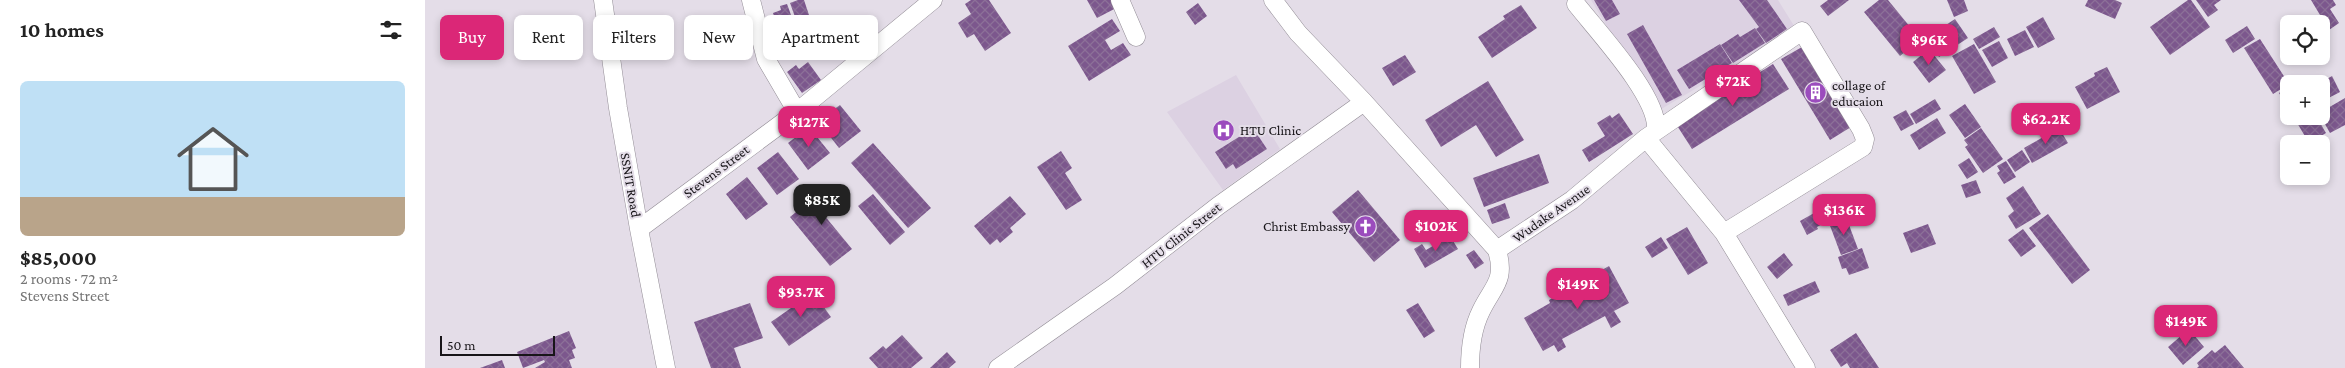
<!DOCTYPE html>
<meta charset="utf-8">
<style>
body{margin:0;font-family:"Crimson Pro",serif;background:#f6f6f6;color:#222;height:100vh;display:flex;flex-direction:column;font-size:19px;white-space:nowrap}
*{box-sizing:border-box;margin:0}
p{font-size:16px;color:#767676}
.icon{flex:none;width:28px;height:28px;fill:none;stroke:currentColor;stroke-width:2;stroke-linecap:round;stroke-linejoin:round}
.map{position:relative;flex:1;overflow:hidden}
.side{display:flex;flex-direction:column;background:#fff;width:425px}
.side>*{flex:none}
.banner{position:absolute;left:15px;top:15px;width:475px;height:45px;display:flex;gap:10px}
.controls{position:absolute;left:1855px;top:15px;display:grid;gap:10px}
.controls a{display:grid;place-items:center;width:50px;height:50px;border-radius:8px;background:#fff;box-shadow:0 2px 8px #0003;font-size:25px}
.scale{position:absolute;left:15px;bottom:12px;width:115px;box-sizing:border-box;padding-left:5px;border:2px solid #181519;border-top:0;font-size:14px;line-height:18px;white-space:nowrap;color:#181519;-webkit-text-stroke:4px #e4dde8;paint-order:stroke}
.price{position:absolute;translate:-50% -42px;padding:0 11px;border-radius:10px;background:#db2777;color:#fff;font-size:16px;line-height:32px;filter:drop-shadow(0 1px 2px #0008)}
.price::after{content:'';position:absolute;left:50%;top:30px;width:15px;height:11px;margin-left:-8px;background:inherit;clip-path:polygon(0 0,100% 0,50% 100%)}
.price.on{background:#222;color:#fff}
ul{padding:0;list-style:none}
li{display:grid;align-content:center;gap:10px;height:265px;padding:0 20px}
li span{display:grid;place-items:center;height:155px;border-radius:8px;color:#555}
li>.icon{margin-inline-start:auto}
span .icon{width:90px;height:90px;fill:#fffc;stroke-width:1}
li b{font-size:21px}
h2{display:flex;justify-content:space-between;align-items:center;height:60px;padding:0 20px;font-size:21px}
.chip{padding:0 18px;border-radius:8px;background:#fff;box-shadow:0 2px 8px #0003;font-size:18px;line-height:45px}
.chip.on{background:#db2777;color:#fff}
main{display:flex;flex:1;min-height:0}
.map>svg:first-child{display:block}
</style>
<main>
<section class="side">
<h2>10 homes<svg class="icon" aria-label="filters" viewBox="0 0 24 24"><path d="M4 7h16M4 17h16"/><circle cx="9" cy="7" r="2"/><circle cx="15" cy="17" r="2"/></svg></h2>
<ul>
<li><span style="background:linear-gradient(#bfe0f5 75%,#b9a48a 0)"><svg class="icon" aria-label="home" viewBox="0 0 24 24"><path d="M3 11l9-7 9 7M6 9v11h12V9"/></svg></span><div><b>$85,000</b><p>2 rooms · 72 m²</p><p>Stevens Street</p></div></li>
</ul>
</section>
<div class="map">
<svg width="1920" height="368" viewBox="0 0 1920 368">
<defs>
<pattern id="building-cross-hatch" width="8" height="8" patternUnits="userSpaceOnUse" patternTransform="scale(1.25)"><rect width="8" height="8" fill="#7c578d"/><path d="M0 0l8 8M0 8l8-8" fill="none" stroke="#8c7098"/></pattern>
</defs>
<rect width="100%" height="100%" fill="#e4dde8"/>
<path fill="#dcd1e2" d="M1166,0h187l18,29 -138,82z
M811,75l44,74 -57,41 -56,-78z"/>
<path fill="url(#building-cross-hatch)" d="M373,0h6l8,24 -13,4 -9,-25z
M546,0h18l22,33 -26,18 -11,-17 -7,4 -9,-15 13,-9 -6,-10z
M662,0h30l3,6 -23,12z
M1169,0h18l8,14 -14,7z
M1314,0h28l20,29 -21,14 -10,-14 3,-2z
M1403,0h21l-21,16 -8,-10z
M1454,0h9l32,39 -20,17 -36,-44z
M1522,0h17l4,11 -14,6z
M1663,0h27l7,3 -7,16 -30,-13z
M1763,0h3l19,27 -40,28 -20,-28z
M1771,0h25l-7,5 4,5 -10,7z
M1886,0h22l3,5 -6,4 9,14 -10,7z
M773,3l9,13 -12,9 -9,-13z
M362,4l11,30 4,-1 7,21 -20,6 -16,-47 8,-3 -1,-4z
M1096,5l16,23 -45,30 -14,-21 27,-18 -2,-3z
M1618,17l12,22 -17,9 -12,-21z
M687,19l8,12 -15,9 6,10 12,-7 8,12 -42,26 -21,-35z
M1530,19l13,19 -29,19 -13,-19z
M1218,25l39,70 -16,8 -39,-69z
M1822,26l8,13 -22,14 -8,-13z
M1569,27l6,10 -21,12 -6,-10z
M1330,28l10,15 -32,20 -12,-18 17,-11 2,3z
M1600,30l9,17 -19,9 -8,-17z
M1835,39l29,45 -16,10 -29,-46z
M1574,41l9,17 -16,9 -10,-17z
M1295,44l12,19 -43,26 -12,-19z
M1549,44l22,38 -22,12 -22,-38z
M1377,47l49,80 -21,13 -49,-81z
M1504,49l17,21 -17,13 -16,-21z
M980,55l11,17 -23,14 -11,-18z
M383,62l13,18 -19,13 -15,-21 9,-7 3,4z
M1348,64l16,25 -97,60 -16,-25z
M1682,67l13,25 -33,17 -12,-22 20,-11 -1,-3z
M1907,76l8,16 -19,10v-18h-3z
M1063,81l36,59 -28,17 -20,-32 -35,22 -16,-27z
M1864,86v24l-10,-17z
M1920,98v27l-15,8 -9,-16v-5z
M1510,99l6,10 -25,15 -6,-10z
M1540,104l16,23 -16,11 -16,-23z
M415,105l21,26 -22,17 -21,-27z
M1481,110l8,14 -13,7 -8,-14z
M1194,113l14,21 -44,28 -7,-12 23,-14 -8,-13 13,-8 2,3z
M1868,116h23l10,17 -17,10z
M1512,118l9,15 -27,17 -9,-15z
M384,127l21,26 -22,17 -20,-27z
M828,128l14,21 -31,20 -3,-5 -7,5 -11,-17z
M1556,128l22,31 -20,14 -18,-26 3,-2 -4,-5z
M1634,128l9,15 -36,20 -8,-15z
M448,143l58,65 -23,20 -57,-65z
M1597,150l8,12 -15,10 -8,-12z
M636,151l11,17 -7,5 17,27 -16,10 -29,-43z
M353,152l21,27 -22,16 -20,-27z
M1114,154l10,29 -65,24 -11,-29z
M1544,158l9,14 -11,7 -9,-14z
M1581,161l10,16 -12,7 -7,-11 3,-2 -3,-5z
M322,177l21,27 -22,16 -20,-26z
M1551,180l5,13 -15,5 -5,-13z
M404,185l13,16 -18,14 28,34 -22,17 -40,-49z
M1598,186l18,28 -25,15 -8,-13 6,-5 -8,-13z
M933,190l42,50 -26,22 -42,-50z
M448,194l32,38 -15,13 -32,-39z
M585,196l16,18 -16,14 3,4 -13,11 -3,-4 -7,6 -16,-19z
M1412,200l7,13 -27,14 1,2 -11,6 -7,-14z
M1080,203l5,15 -18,6 -5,-14z
M1623,214l42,56 -18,14 -43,-56z
M1421,217l12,32 -17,6 -12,-32z
M1503,224l8,20 -25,9 -8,-20z
M1262,227l21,36 -20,12 -22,-36z
M1598,229l13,17 -15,11 -13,-17z
M1025,236l8,13 -33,19 -11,-19 8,-5 4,6z
M1236,237l7,11 -16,10 -7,-11z
M1437,248l7,20 -20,7 -3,-7 -4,1 -4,-12z
M1049,250l10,13 -9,6 -9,-14z
M1359,253l9,12 -16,14 -10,-12z
M1184,266l20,37 -15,8 7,11 -10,6 -6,-12 -43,23 4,8 -8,5 -4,-7 -11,6 -19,-33 26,-15 -1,-3z
M1390,281l5,11 -32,14 -5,-11z
M385,288l21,29 -42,29 -18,-24 30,-21 -3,-5z
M325,303l13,35 -29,10 7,20h-30l-17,-46z
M993,303l17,28 -11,7 -18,-28z
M1764,329l15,18 -21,18 -15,-18z
M144,331l7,17 -4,2 3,8 -6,2 3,8h-37l10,-6 -1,-2 -21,8 -6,-16z
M1431,333l23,35h-29l-3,-5 -6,4 -11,-17z
M477,335l21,23 -12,10h-33l-9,-10 14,-12 3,3z
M1800,345l19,23h-47l2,-2 -2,-3 15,-13 3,3z
M522,352l9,10 -7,6h-19z
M77,360l3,8h-25z"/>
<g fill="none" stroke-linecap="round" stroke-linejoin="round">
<defs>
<path id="street" d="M178,0l15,108 21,121 27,139
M326,0l15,59 31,53
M695,0l16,37
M848,0l25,33 66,69 133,148 75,-50 74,-62 78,95 82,135
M1151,4c22,28 83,93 80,126
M1221,138l156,-107 59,98 4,10 -2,8 -139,86
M214,229l158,-117 136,-112
M573,368l117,-82 103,-80 146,-104
M1045,368c0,-20 2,-39 11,-57 12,-25 25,-30 16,-61"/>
</defs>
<use href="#street" stroke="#928c95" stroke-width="19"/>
<use href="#street" stroke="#fff" stroke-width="18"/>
</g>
<defs>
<symbol id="building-disc" viewBox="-11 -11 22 22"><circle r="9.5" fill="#9b4cbd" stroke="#e4dde8"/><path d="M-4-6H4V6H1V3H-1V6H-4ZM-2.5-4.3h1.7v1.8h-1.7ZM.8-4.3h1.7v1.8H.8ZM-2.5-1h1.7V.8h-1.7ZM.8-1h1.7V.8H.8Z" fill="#fff"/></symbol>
<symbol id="hospital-disc" viewBox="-11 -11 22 22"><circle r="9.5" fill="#9b4cbd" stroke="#e4dde8"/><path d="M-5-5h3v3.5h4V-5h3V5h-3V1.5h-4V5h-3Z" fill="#fff"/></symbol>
<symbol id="church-disc" viewBox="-11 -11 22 22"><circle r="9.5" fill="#9b4cbd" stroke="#e4dde8"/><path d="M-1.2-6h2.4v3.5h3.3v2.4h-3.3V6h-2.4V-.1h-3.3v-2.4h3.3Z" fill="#fff"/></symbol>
</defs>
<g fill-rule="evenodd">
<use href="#building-disc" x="1378" y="80" width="25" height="25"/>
<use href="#hospital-disc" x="786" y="118" width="25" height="25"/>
<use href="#church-disc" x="928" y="214" width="25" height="25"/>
</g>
<g text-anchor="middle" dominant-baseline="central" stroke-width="4" stroke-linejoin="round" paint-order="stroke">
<g font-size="14" fill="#181519" stroke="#e4dde8" text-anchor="start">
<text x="1407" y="85">collage of<tspan x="1407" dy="16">educaion</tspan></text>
<text x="815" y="130">HTU Clinic</text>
<text x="925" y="226" text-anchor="end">Christ Embassy</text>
</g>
<g font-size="14" fill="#181519" stroke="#e4dde8">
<text transform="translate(291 171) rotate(-37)">Stevens Street</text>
<text transform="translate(206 185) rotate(80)">SSNIT Road</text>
<text transform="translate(1126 213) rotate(-35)">Wudake Avenue</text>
<text transform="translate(756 235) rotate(-38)">HTU Clinic Street</text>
</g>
</g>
</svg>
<div class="controls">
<a><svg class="icon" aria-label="locate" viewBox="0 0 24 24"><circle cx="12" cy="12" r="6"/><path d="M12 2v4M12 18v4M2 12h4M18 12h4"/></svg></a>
<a>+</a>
<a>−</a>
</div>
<div class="scale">50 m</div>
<b class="price" style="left:1504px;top:66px">$96K</b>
<b class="price" style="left:1308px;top:107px">$72K</b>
<b class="price" style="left:1621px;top:145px">$62.2K</b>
<b class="price" style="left:384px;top:148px">$127K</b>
<b class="price on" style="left:397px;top:226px">$85K</b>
<b class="price" style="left:1419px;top:236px">$136K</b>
<b class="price" style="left:1011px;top:252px">$102K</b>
<b class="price" style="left:1153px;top:310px">$149K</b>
<b class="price" style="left:376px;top:318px">$93.7K</b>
<b class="price" style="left:1761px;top:347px">$149K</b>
<div class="banner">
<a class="chip on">Buy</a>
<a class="chip">Rent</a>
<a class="chip">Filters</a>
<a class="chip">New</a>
<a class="chip">Apartment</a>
</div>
</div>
</main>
